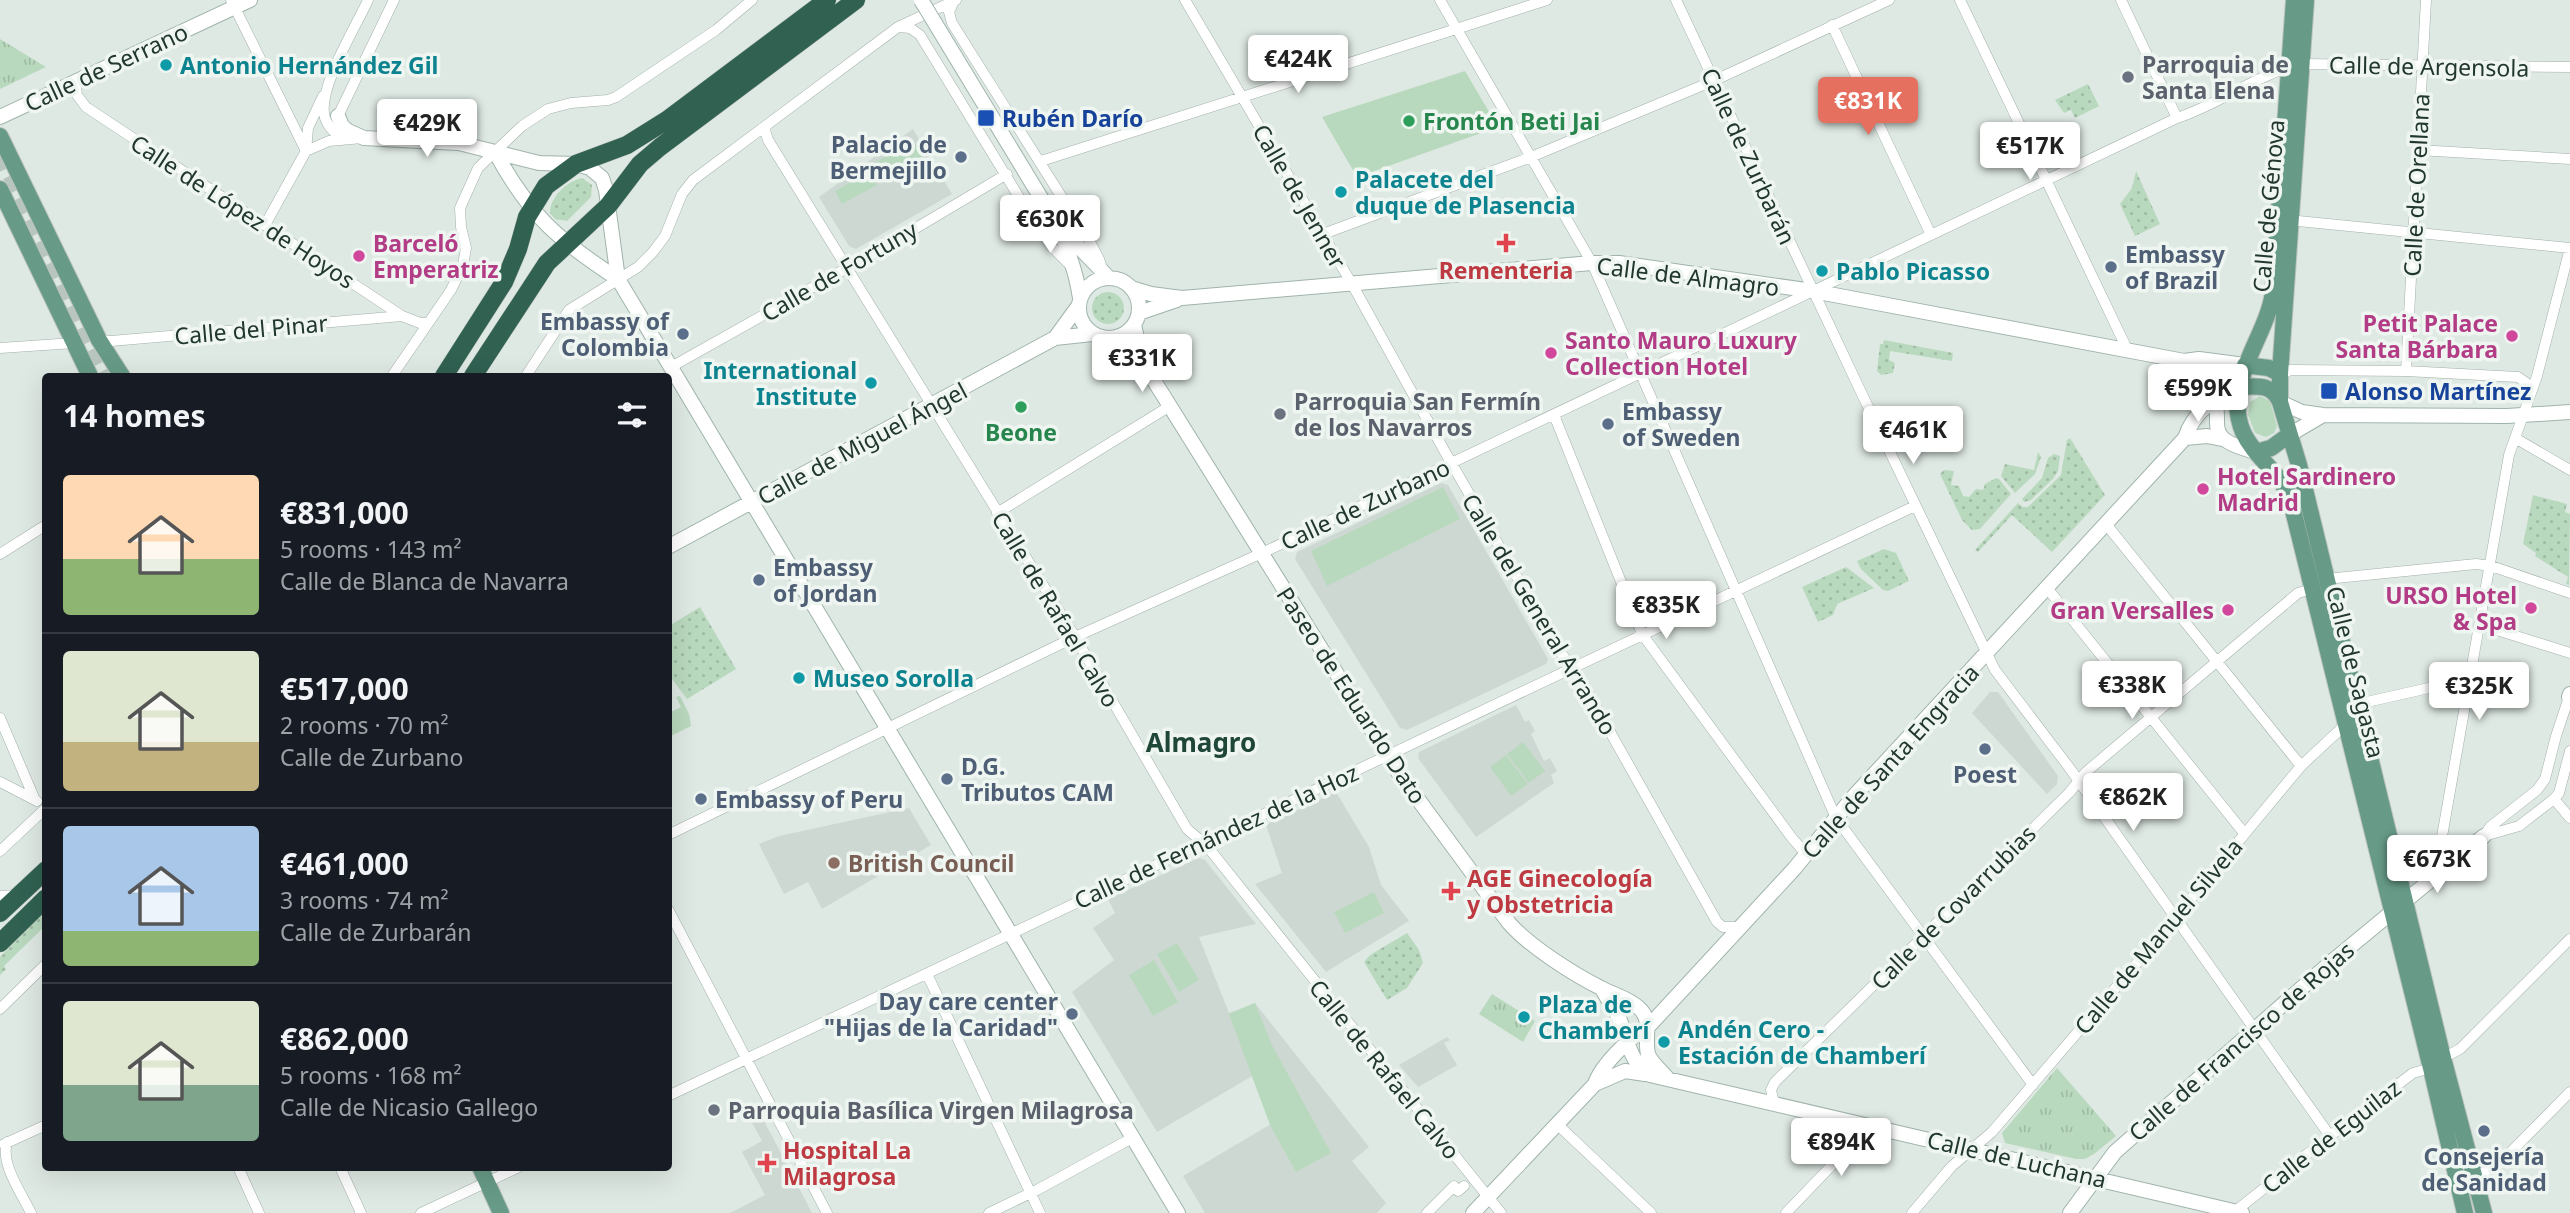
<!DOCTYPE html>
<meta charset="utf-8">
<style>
body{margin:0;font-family:"Noto Sans",sans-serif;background:#242831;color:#f1f3f6;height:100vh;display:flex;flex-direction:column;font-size:26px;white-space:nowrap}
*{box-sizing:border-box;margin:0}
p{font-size:23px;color:#9ea1a6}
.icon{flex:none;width:38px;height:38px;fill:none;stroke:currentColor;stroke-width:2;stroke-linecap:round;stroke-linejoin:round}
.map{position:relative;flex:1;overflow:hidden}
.sheet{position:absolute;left:42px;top:373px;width:630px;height:798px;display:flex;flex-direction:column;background:#171b24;border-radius:7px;box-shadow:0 7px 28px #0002}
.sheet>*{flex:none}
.price{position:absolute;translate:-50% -60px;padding:0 16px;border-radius:7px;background:#fff;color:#222;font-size:23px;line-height:46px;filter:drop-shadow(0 2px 4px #0008)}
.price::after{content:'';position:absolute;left:50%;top:42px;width:21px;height:16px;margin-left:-10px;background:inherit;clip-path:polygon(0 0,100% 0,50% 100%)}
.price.on{background:#e6705f;color:#fff}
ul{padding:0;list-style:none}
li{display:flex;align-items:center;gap:21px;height:175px;padding:0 21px}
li+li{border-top:2px solid #363941}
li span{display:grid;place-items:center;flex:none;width:196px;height:140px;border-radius:7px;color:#555}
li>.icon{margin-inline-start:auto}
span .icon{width:84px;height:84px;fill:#fffc;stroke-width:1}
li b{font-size:30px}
h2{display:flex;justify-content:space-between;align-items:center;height:84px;padding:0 21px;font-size:30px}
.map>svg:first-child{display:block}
</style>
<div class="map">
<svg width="2570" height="1213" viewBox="0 0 2570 1213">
<defs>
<pattern id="park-tufts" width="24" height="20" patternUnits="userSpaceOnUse" patternTransform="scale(1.75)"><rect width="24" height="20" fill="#b9d9be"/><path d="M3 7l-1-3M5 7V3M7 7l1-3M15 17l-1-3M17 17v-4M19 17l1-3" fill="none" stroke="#9fbba4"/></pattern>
<pattern id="garden-dots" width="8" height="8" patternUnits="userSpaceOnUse" patternTransform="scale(1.75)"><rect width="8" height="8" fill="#b9d9be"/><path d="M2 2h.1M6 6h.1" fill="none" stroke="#9fbba4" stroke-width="1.8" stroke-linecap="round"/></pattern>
</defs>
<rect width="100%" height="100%" fill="#dfe9e3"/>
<path fill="#cdd8d2" d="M913,129l39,65 -96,55 -7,-3 -30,-49z
M1441,483l7,2 100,174 -2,5 -139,66 -7,-2 -105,-169 2,-7z
M1990,692h8l60,84 -1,8 -10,10 -75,-81z
M1516,705l9,17 4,-2 6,11 -4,3 13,27 6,-3 7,13 -6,4 3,8 -78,54 -58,-79 1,-6z
M1336,792l33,55 12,38 28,36 -83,51 -71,-88 27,-11 -16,-48z
M909,808l22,37 -109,64 -14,-27 -24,12 -25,-50 20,-8z
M1199,858l6,2 51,64 -57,13 30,76 26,-10 114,144 -17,14 34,42 -9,10h-172l-22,-37 88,-52 -17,-49 -97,57 -85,-140 42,-32 -21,-32 22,-15 -7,-14z
M1447,1037l3,3 -6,3 13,22 -39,22 -19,-22z
M760,1114l12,22 40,77h-82l35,-18 -23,-43 20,-11 -12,-22z"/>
<path fill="#b9d9be" d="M1465,71l33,56 -132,47 -2,-5 -10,3 -32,-55z
M913,140l10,17 -41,23 -9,-16z
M869,172l8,13 -35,19 -7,-13z
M2260,396l10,5 7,25 -3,7 -8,4 -11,-4 -7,-18 2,-13z
M1443,487l17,32 -133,67 -16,-35z
M680,696l9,18 2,12 -22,11v-24l12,-6 -5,-10z
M1523,742l22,29 -16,12 -22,-29z
M1506,755l22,29 -17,12 -21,-29z
M1374,892l10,21 -39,20 -11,-21z
M1177,943l22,37 -20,12 -22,-38z
M1154,960l24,42 -25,14 -24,-41z
M1255,1003l17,42 59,108 -35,19 -26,-47 -41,-111z"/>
<path fill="url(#park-tufts)" d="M0,39l46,28 -46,22z
M1492,994l43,27 -12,21 -44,-28z
M2057,1068l59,68 -22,18 -9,5h-9l-71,-16 -3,-10z"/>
<path fill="url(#garden-dots)" d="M2088,84l11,22 -24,12 -4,-8 -7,3 -9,-13z
M2136,171l24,53 -25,12 -15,-32 12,-16z
M582,178l10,7 -1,12 -24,24 -12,-2 -5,-6c0,-16 17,-32 32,-35z
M1092 308a16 16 0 1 1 32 0a16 16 0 1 1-32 0Z
M1884,340l69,13 -1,8 -62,-10 -1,9 6,3 -2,10 -12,2 -4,-4 3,-27h3z
M2070,438l35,57 -53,57 -40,-37 -34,37 -3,-2 43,-47 5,4h5l33,-32 6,-35z
M2038,452l3,5 -6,17 -20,19 -14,-17 4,-12 29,6z
M2054,454l6,2 -2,15 -5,8 -22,21 -7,2 -2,-3 20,-21 6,-20z
M1944,470l10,1 -3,14 8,1 4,10 6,1 7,-8 7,1 2,-6 11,-6 3,1 12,15 -31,35 -8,1 -10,-10 -22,-46z
M2533,495l34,9 -2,8 5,2 -1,71 -3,-1 2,-7 -33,-21 1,-3 -13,-9z
M1884,549l12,4 13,28 -21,10 -5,-1 -22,-21 -4,-8z
M1846,567l28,21 -37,16 -4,11 -15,7 -16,-35z
M700,607l36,62 -49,30 -18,-24v-49z
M45,911v15l-41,40 2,3 -6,6v-18z
M1407,933l12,17 4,13 -16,25 -20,12 -23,-38 6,-7z"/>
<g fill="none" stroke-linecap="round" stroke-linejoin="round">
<path stroke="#b9c5bf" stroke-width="16" stroke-dasharray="16 8" stroke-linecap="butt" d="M0,154l107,222"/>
<defs>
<path id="street" d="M231,0l75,151
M1185,0l167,284 93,168 114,198 23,32 135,240 6,5h17
M1440,0l152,263 244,555 197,267
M1676,0l184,390 135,280 76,100 259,366
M1960,0l168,351
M2121,0l56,118
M954,1l-5,11 3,11 138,219 9,17 3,9
M1832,25l99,210
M899,27l11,1 10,7 116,190 16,22 19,19
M75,81l2,14 9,12 316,209 18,7h7
M338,116l56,-116
M764,127l4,13 307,497 112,192 20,17 294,367
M342,140c-7,-7 -14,-13 -17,-22 -9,-28 31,-91 43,-118
M2418,150l152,9
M306,151l23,-10 33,-3
M1041,161l506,-161
M2288,220l282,28 -33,128 -28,79 -69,393 2,7 6,9
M265,225l41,-74 2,-23 15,-32
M1323,234l208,-77 182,-76 176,-81
M99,340l12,1 291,-25
M0,348l74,-5
M671,367l208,-117 128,-76
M2406,371l20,-371
M2280,374l11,-4 115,1 112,6 14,10
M392,376l59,-86 12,-25 3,-17 -5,-21 -1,-19 18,-40 44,-42 26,-17 23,-6 37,-3 8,-3 100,-67 36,-30
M526,376l43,-66 69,-43 15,-15 12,-16 17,-42 11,-14 205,-153 58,-27
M1554,415l88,219 150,204 14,16
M2515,438l55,32
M997,513l173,-107
M2106,524l195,242
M0,554l46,-29
M2326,579l150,-15 15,2 79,27
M2047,588l197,245
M2481,625l89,28
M2358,704l84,-19 28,-4
M0,718l35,82
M0,782l37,19
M2554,799l16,19
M668,835l407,-198 187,-84 915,-435c43,-14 80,-44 124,-54l269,3
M2484,836l6,-9 47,-37 8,-11 11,-43 13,-39
M2484,836l35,-10 35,-27 5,-6 11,-42
M0,851l46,-43
M0,896l18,-1
M668,909l159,304
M927,974l113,239
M0,1009l46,-45
M2443,1058l17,-9 110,-110
M668,1096l1247,-590
M1774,1103l-3,-13 4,-8 294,-289 17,-21 212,-179 14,-4
M1557,1124l94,89
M7,1142c-7,22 15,52 24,71
M4,1144l42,-19
M238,1167l21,46
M340,1167l21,46
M2475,1176l22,-10 73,-74
M421,1213l98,-46
M989,1213l48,-23 95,-52
M1427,1213l27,-27 4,5 6,-5
M1786,1213l72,-75 4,-14
M1912,1213l40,-47 40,-34 174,-203 135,-163 44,-41
M2233,1213l97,-77 83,-63 18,-5"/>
<path id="secondary" d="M338,116l4,10 6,5 16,7 95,5 80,20 37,1 14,4 12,10 4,12 12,89 560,934
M0,117l250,-117
M495,152c35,64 63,88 123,127
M1044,203c18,30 31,61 36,95
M1064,232l45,46
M1079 308a30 30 0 1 1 60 0a30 30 0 1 1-60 0Z
M1131,288l20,6 31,4 410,-35h27l194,28 371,70 15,-2 46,6
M1139,313l38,-13
M1134,325l9,38
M1055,338l24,-33
M1115,338l28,25 255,409 111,151c20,23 64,51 92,65 13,7 27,10 38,20 14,12 5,30 9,46 3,9 14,17 20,25
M2190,362c6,10 17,13 22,25 15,38 -15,50 44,65
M2280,402l22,10 21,3 184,1 63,-4
M2289,435l34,-20
M2185,438l22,-2 15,3
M668,547l387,-209 37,-4
M2569,697l1,-3
M1602,989c5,9 12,19 17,29 9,21 10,44 31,57l592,138
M1595,1084l30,-13 20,3
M1473,1213l122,-129c6,-19 36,-48 53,-57l146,-158 60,-73 331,-358c7,-23 32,-46 56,-51
M2070,1213l45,-61 214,-188 155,-128"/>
<path id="primary" d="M2294,0l-21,293c-7,46 -51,90 -30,139 11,25 37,40 47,66l141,570 34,145
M2306,0l-26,374v28l19,63 144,593 41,155
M0,136l99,204 23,36
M0,189l90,187
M2245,365l24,3 11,6
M2241,387c17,-1 31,-3 39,15
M2256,452l15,-4 18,-13
M480,1167l21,46"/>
<path id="highway" d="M444,376l60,-94 14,-33 9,-32 19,-31 30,-22 51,-19 40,-25 160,-120
M473,376l74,-113 61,-57 32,-42 20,-17 196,-147
M0,913l46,-43
M0,943l46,-45"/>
</defs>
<use href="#street" stroke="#a2b0a9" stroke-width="11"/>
<use href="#secondary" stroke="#9fb4aa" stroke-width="16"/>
<use href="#primary" stroke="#bcc3c1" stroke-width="18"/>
<use href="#highway" stroke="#bcc3c1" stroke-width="19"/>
<use href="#street" stroke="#fff" stroke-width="10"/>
<use href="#secondary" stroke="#fff" stroke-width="14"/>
<use href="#primary" stroke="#679b87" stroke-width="16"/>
<use href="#highway" stroke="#306151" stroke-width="18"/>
<defs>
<path id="secondary-bridge" d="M921,0l123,203"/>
</defs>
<use href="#secondary-bridge" stroke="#9fb4aa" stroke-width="16" stroke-linecap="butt"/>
<use href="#secondary-bridge" stroke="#fff" stroke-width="14"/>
</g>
<g fill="#0f9aa8" stroke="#eff6f1" stroke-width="2.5">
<circle cx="166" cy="65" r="7"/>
<circle cx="1341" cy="192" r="7"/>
<circle cx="1822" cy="271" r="7"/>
<circle cx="871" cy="383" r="7"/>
<circle cx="799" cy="678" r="7"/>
<circle cx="1524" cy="1017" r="7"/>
<circle cx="1664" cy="1042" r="7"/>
</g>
<g fill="#6b7280" stroke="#eff6f1" stroke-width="2.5">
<circle cx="2128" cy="77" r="7"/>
<circle cx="1280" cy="414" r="7"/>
<circle cx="714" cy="1110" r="7"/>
</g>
<g fill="#1a4fb4" stroke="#eff6f1" stroke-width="2.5">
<rect x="977" y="109" width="18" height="18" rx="3.5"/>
<rect x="2320" y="382" width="18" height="18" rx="3.5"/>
</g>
<g fill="#2e9e5b" stroke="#eff6f1" stroke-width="2.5">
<circle cx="1409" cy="121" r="7"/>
<circle cx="1021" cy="407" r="7"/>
</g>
<g fill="#5c6f8a" stroke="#eff6f1" stroke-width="2.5">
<circle cx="961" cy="157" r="7"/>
<circle cx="2111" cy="267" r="7"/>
<circle cx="683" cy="334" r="7"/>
<circle cx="1608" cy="424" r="7"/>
<circle cx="759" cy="580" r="7"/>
<circle cx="1985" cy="749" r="7"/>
<circle cx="947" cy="779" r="7"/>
<circle cx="701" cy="799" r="7"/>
<circle cx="1072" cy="1014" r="7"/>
<circle cx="2484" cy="1131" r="7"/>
</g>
<g fill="#e0444e" stroke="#eff6f1" stroke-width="2.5">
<path d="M1502.5 232.5h7v7h7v7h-7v7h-7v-7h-7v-7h7z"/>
<path d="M1447.5 880.5h7v7h7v7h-7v7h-7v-7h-7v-7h7z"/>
<path d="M763.5 1152.5h7v7h7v7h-7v7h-7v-7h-7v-7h7z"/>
</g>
<g fill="#d1479c" stroke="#eff6f1" stroke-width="2.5">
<circle cx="359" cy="256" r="7"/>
<circle cx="2512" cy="336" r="7"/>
<circle cx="1551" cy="353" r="7"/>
<circle cx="2203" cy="489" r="7"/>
<circle cx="2531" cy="608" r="7"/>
<circle cx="2228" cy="610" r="7"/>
</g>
<circle fill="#8d6e63" stroke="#eff6f1" stroke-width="2.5" cx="834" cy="863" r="7"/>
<g text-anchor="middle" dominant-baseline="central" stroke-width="7" stroke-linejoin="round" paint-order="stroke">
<g font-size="23" font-weight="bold" fill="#5b616d" stroke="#eff6f1" text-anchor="start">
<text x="2142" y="64">Parroquia de<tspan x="2142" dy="26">Santa Elena</tspan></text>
<text x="1294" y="401">Parroquia San Fermín<tspan x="1294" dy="26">de los Navarros</tspan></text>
<text x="728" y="1110">Parroquia Basílica Virgen Milagrosa</text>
</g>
<g font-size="23" font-weight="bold" fill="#0d838f" stroke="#eff6f1" text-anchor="start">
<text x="180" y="65">Antonio Hernández Gil</text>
<text x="1355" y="179">Palacete del<tspan x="1355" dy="26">duque de Plasencia</tspan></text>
<text x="1836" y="271">Pablo Picasso</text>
<text x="857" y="370" text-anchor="end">International<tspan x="857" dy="26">Institute</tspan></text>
<text x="813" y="678">Museo Sorolla</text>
<text x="1538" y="1004">Plaza de<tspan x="1538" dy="26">Chamberí</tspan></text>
<text x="1678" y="1029">Andén Cero -<tspan x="1678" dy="26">Estación de Chamberí</tspan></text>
</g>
<g font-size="23" fill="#21372f" stroke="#eff6f1">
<text transform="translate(2429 66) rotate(1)">Calle de Argensola</text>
<text transform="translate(106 67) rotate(-25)">Calle de Serrano</text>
<text transform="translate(1749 156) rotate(65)">Calle de Zurbarán</text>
<text transform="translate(2416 185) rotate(-87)">Calle de Orellana</text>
<text transform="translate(1300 196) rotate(60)">Calle de Jenner</text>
<text transform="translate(2268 206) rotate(-85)">Calle de Génova</text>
<text transform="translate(243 211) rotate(33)">Calle de López de Hoyos</text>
<text transform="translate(839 271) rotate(-30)">Calle de Fortuny</text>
<text transform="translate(1688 276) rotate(7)">Calle de Almagro</text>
<text transform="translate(251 329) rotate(-5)">Calle del Pinar</text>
<text transform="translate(862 443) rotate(-28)">Calle de Miguel Ángel</text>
<text transform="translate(1365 504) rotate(-25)">Calle de Zurbano</text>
<text transform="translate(1056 609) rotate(59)">Calle de Rafael Calvo</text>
<text transform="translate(1540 614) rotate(59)">Calle del General Arrando</text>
<text transform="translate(2356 672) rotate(76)">Calle de Sagasta</text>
<text transform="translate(1352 695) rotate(57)">Paseo de Eduardo Dato</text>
<text transform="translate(1890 761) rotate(-48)">Calle de Santa Engracia</text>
<text transform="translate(1216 836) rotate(-25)">Calle de Fernández de la Hoz</text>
<text transform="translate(1953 907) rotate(-45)">Calle de Covarrubias</text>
<text transform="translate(2158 936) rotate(-50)">Calle de Manuel Silvela</text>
<text transform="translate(2241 1041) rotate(-41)">Calle de Francisco de Rojas</text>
<text transform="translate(1385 1069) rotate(51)">Calle de Rafael Calvo</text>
<text transform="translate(2331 1136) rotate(-38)">Calle de Eguilaz</text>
<text transform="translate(2017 1159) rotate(13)">Calle de Luchana</text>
</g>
<g font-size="23" font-weight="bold" fill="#164399" stroke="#eff6f1" text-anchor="start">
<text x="1002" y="118">Rubén Darío</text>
<text x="2345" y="391">Alonso Martínez</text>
</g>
<g font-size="23" font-weight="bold" fill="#27864d" stroke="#eff6f1" text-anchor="start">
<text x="1423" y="121">Frontón Beti Jai</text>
<text x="1021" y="432" text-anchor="middle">Beone</text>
</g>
<g font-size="23" font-weight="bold" fill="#4e5e75" stroke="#eff6f1" text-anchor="start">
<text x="947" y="144" text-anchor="end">Palacio de<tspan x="947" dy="26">Bermejillo</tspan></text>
<text x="2125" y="254">Embassy<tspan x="2125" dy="26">of Brazil</tspan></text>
<text x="669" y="321" text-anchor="end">Embassy of<tspan x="669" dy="26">Colombia</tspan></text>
<text x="1622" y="411">Embassy<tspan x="1622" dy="26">of Sweden</tspan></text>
<text x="773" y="567">Embassy<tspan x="773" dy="26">of Jordan</tspan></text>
<text x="961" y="766">D.G.<tspan x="961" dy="26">Tributos CAM</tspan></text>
<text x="1985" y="774" text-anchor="middle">Poest</text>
<text x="715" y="799">Embassy of Peru</text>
<text x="1058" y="1001" text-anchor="end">Day care center<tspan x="1058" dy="26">"Hijas de la Caridad"</tspan></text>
<text x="2484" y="1156" text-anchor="middle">Consejería<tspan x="2484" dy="26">de Sanidad</tspan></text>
</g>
<g font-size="23" font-weight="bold" fill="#b23c85" stroke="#eff6f1" text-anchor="start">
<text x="373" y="243">Barceló<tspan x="373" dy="26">Emperatriz</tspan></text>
<text x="2498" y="323" text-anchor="end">Petit Palace<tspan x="2498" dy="26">Santa Bárbara</tspan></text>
<text x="1565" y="340">Santo Mauro Luxury<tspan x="1565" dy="26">Collection Hotel</tspan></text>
<text x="2217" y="476">Hotel Sardinero<tspan x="2217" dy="26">Madrid</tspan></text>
<text x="2517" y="595" text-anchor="end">URSO Hotel<tspan x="2517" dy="26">&amp; Spa</tspan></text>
<text x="2214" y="610" text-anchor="end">Gran Versalles</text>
</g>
<g font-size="23" font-weight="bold" fill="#be3a42" stroke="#eff6f1" text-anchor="start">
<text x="1506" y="270" text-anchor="middle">Rementeria</text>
<text x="1467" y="878">AGE Ginecología<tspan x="1467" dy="26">y Obstetricia</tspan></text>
<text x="783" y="1150">Hospital La<tspan x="783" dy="26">Milagrosa</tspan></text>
</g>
<g font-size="23" font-weight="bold" fill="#785e54" stroke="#eff6f1" text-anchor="start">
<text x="848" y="863">British Council</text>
</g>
<g font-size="26" font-weight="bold" fill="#1f4739" stroke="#eff6f1">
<text x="1201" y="742">Almagro</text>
</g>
</g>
</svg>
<b class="price" style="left:1298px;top:95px">€424K</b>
<b class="price on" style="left:1868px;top:137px">€831K</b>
<b class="price" style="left:427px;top:159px">€429K</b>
<b class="price" style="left:2030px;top:182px">€517K</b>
<b class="price" style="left:1050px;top:255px">€630K</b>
<b class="price" style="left:1142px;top:394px">€331K</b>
<b class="price" style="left:2198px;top:424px">€599K</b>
<b class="price" style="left:1913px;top:466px">€461K</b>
<b class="price" style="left:1666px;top:641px">€835K</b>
<b class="price" style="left:2132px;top:721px">€338K</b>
<b class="price" style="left:2479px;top:722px">€325K</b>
<b class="price" style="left:2133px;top:833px">€862K</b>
<b class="price" style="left:2437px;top:895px">€673K</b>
<b class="price" style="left:1841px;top:1178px">€894K</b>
<section class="sheet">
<h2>14 homes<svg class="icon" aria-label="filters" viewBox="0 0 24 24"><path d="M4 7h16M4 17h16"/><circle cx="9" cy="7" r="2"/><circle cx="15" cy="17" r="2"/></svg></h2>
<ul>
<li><span style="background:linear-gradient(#ffd9b3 60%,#8fb573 0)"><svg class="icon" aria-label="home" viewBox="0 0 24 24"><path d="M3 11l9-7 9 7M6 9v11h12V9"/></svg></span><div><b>€831,000</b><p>5 rooms · 143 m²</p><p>Calle de Blanca de Navarra</p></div></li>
<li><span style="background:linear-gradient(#dfe7d0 65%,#c2b280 0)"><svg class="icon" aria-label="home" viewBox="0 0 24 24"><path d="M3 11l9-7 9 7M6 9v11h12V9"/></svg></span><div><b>€517,000</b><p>2 rooms · 70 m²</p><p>Calle de Zurbano</p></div></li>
<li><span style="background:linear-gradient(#a9c7e8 75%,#8fb573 0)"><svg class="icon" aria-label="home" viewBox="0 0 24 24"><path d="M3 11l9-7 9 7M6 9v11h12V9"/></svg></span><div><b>€461,000</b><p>3 rooms · 74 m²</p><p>Calle de Zurbarán</p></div></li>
<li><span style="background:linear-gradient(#dfe7d0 60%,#7fa58c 0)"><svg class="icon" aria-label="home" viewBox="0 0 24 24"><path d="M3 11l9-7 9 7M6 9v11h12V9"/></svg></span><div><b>€862,000</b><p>5 rooms · 168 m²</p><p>Calle de Nicasio Gallego</p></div></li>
</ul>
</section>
</div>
